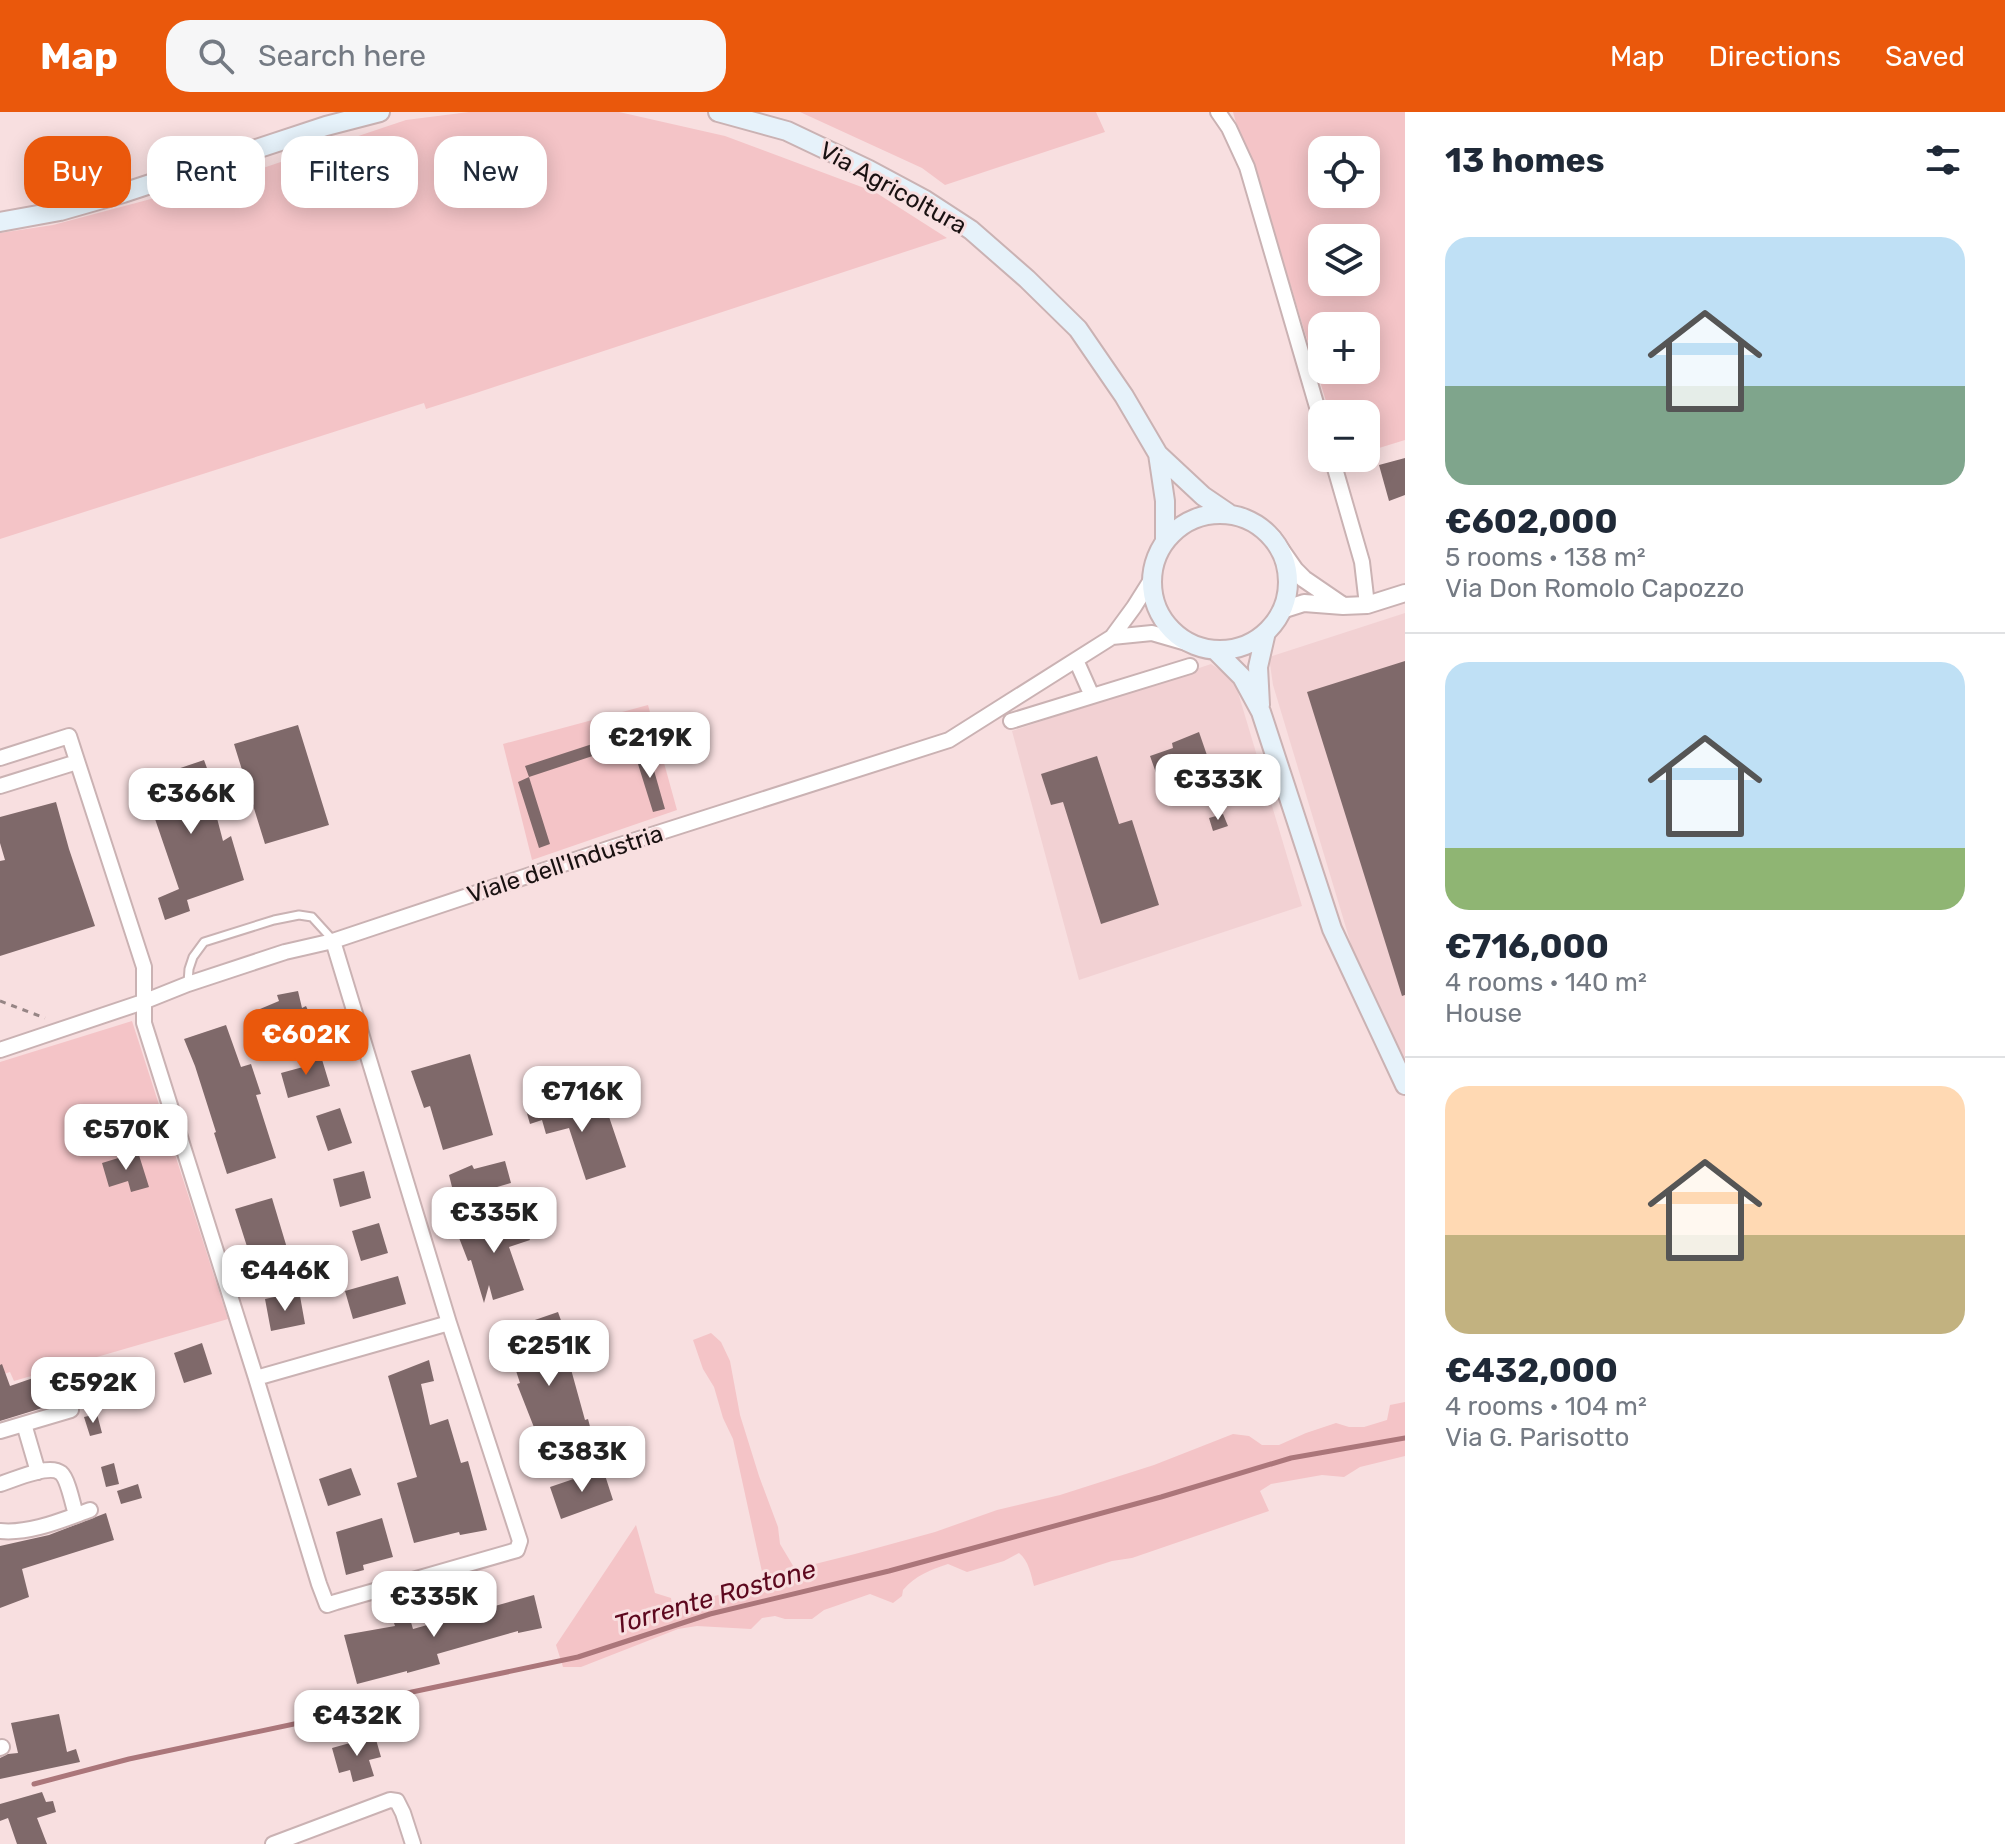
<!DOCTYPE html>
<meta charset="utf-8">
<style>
body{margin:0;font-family:Rubik,sans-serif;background:#f6f6f7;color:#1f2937;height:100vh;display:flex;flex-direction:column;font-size:30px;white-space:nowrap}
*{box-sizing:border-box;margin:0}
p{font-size:26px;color:#747a83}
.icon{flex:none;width:44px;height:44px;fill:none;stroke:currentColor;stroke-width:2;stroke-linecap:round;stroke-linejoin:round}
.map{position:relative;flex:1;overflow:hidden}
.sheet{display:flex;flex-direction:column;background:#fff;width:600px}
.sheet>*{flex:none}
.hud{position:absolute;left:24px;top:24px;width:760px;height:72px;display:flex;gap:16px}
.controls{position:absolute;left:1308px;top:24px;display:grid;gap:16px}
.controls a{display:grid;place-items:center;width:72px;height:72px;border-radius:16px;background:#fff;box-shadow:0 4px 20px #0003;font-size:40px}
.price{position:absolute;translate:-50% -68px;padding:0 18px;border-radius:16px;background:#fff;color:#222;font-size:26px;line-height:52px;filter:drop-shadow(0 2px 4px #0008)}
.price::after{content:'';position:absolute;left:50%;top:48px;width:24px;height:18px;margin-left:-12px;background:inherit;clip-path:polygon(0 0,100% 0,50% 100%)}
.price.current{background:#ea580c;color:#fff}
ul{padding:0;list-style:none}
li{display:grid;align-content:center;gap:16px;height:424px;padding:0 40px}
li+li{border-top:2px solid #e0e1e3}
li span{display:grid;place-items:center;height:248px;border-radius:24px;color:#555}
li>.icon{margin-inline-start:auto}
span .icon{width:144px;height:144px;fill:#fffc;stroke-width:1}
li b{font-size:34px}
h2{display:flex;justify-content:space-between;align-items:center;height:96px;padding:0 40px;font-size:34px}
.chip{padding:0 28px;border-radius:24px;background:#fff;box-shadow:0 4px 20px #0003;font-size:28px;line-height:72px}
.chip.current{background:#ea580c;color:#fff}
header{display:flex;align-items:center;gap:48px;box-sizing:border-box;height:112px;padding:0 40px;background:#ea580c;color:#fff}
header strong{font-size:38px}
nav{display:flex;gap:44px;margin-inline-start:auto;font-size:28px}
.search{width:560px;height:72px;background:#f6f6f7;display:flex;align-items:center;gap:20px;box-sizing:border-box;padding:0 28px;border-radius:24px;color:#747a83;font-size:30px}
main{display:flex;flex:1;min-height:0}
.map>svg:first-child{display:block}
</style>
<header>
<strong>Map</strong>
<div class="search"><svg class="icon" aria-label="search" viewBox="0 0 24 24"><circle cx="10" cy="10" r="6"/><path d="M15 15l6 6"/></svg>Search here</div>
<nav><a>Map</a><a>Directions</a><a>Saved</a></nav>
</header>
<main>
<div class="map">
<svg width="1405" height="1732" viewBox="0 0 1405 1732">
<rect width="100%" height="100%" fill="#f8dfe0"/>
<path fill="#f2d1d3" d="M1405,501v480l-30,-69 -102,-339 -4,-28z
M1211,552l23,15 68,227 -223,74 -67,-249z"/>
<path fill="#f4c4c7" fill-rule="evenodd" d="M469,0h150l106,24 150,56 72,46 -474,156 -47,15 -2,-6 -424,136v-306l53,-8 192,-51 161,-54z
M800,0h296l9,20 -160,53 -23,-17z
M1233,0h172v328l-39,12v-38h-36l-79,-257 -11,-20zM1322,38h44v44h-44zM1322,126h44v44h-44zM1322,214h44v44h-44z
M648,593l29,105 -145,50 -29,-116z
M132,909l96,298 -214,62 -4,-9 -10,3v-313z
M711,1221l10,9 9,19 10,54 19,61 19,51 2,17 15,25 60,-15 80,-22 62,-22 63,-15 94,-30 79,-31 16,2 13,9h17l27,-12 30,-10 13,4h15l23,-7 3,-15 15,-3v54l-45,11 -16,10 -22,-2 -51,9 -11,7 9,20 -137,47 -20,3 -78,25c-3,-11 -5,-25 -15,-33l-15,8 -37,11 -19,-8c-18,6 -32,11 -45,26l-1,6 -9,7 -23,-9 -46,16 -12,9h-27l-10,-3 -13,2 -11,11 -54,-3 -19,3 -97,38h-18l-7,-22 80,-120 19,68 16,5 1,7 36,-7 56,-17 -31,-142 -10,-21 -9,-31 -11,-18 -10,-29z"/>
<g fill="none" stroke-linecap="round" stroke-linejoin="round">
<path stroke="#ab767a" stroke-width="5" d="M34,1672l95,-25 198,-42 85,-25 166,-35 132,-43 179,-43 272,-74 130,-39 114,-20"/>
</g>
<path fill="#7f696a" d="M1405,346v37l-16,6 -10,-36z
M1405,549v334l-3,1 -95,-304z
M298,613l31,100 -64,19 -31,-100z
M629,620l3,11 -103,34 -4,-11z
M1199,620l11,32 -26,9 2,5 -25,9 -11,-31 23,-8 -1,-5z
M645,627l20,70 -12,3 -15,-48z
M1097,644l22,68 13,-4 27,85 -58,19 -38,-122 -12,3 -10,-31z
M204,648l15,41 -6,2 10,38 8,-5 13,44 -57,20 3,11 -25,9 -7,-22 21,-9 -37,-108z
M529,665l21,67 -11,4 -21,-66z
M56,690l13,47 26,77 -95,30v-95l5,-1 -5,-17v-26z
M1223,702l5,12 -15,5 -4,-13z
M298,879l4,17 4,-2 6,13 -21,8 -2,-5 -20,8 -9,-21 19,-8 -2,-6z
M226,913l15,42 10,-3 10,30 -5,1 20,63 -49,16 -13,-41 2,-1 -21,-66 -11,-27z
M320,941l10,33 -42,12 -7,-25 22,-6 -2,-8z
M470,942l23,81 -50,15 -13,-44 -6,2 -13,-37z
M555,983l6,21 43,-14 22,65 -40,13 -17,-52 -23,6 -4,-14 -12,4 -6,-21z
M340,996l12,35 -24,8 -12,-35z
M138,1040l11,35 -18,5 -3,-11 -19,6 -7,-24z
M505,1049l6,22 -31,9 2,4 -30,9 -4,-13 5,-1 -4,-16 23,-10 2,4z
M364,1059l7,27 -31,9 -7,-28z
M272,1086l15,50 -36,11 -16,-50z
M521,1103l9,25 -21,7 15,43 -31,10 -4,-15 -5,18 -13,-43 -3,1 -12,-31 30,-12 3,10z
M379,1111l9,30 -27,8 -9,-30z
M398,1164l8,28 -53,15 -8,-28z
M284,1183v5l16,-4 5,28 -34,7 -6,-32z
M558,1200l11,31 -5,1 21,76 3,-1 8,30 -55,15 -8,-28 4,-1 -20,-51 3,-1 -17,-52z
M202,1231l10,31 -28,9 -10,-30z
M429,1248l5,21 -13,3 9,41 18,-6 13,44 7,-2 19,69 -27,5 -1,-3 -45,11 -17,-60 20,-6 -29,-101z
M2,1252l8,22 29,-10 6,15 14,-4 6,14 -65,20v-56z
M97,1302l5,19 -12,3 -6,-19z
M114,1351l5,21 -13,3 -5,-20z
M351,1356l10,27 -33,11 -9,-27z
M603,1357l10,31 -52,19 -11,-32z
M138,1372l4,14 -21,6 -4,-13z
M106,1401l8,27 -92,29 7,28 -29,11v-62l49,-11z
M382,1406l11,39 -30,8 1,5 -18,5 -10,-43z
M534,1483l8,33 -24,5v-2l-81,23 3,10 -33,9v-2l-50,13 -13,-49 51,-9 -1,-3 16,-4 3,10z
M59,1602l8,38 9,-3 4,13 -80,17v-21l8,-4 10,-1 -7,-30z
M375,1624l6,21 -12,3 5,16 -21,6 -3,-12 -11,3 -7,-25z
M42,1680l4,10 7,-1 3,11 -19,6 10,26h-30l-9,-26 -8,3v-17z"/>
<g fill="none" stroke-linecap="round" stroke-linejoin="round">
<defs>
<path id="service" d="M188,871l1,-14 4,-12 11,-15 70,-22 25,-5 13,2 20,22"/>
<path id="minor" d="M1218,0l11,16 18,39 75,257
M1332,346l30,104 5,43
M1112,525l40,-4 38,11
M1076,548l16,36
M1011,609l179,-55
M0,646l69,-22 75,231v56l112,355 193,-55 -116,-382
M0,674l77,-24
M0,938l143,-48 45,-18 97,-32 48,-11 278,-93 338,-108 163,-103 22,-30 17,-27
M256,1266l63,206 8,21 9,-3 181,-52 3,-9 -71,-218
M24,1312l14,48
M0,1319l71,-21
M0,1372c14,-4 49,-21 61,-11 7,6 12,32 15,42
M0,1419c30,3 62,-11 90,-21
M0,1636l2,-1
M273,1732l117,-44 7,1 6,12 10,31"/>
<path id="tertiary" d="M1272,425l23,33 9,9 38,26
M1282,498l22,-7 39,3 24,-1 38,-12"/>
<path id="secondary" d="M718,0l69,19 82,39 56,30 46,30 56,49 51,50 46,67 34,58 45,42 25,17
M0,110l60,-11 63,-18 203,-67 54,-14
M1158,342l7,47v40
M1152 470a68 68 0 1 1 136 0a68 68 0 1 1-136 0Z
M1215,538l27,27 19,35 71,217 73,156
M1260,593l-2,-38 8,-35"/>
</defs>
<use href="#service" stroke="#cab2b3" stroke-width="11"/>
<use href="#minor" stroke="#cab2b3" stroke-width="18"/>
<use href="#tertiary" stroke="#cab2b3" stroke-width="20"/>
<use href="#secondary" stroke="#cab2b3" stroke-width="22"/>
<path stroke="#968585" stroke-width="3" stroke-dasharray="6 6" stroke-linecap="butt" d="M0,889l45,17"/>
<use href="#service" stroke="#fff" stroke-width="7"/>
<use href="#minor" stroke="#fff" stroke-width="14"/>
<use href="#tertiary" stroke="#fff" stroke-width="16"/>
<use href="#secondary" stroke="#e6f2fa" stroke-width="18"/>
</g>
<g text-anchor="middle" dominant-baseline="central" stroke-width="6" stroke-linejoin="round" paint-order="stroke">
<g font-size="24" fill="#191111" stroke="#f8dfe0">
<text transform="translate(893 76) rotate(29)">Via Agricoltura</text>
<text transform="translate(565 752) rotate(-18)">Viale dell'Industria</text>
</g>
<g font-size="26" font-style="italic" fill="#5d081e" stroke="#f8dfe0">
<text transform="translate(715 1485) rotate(-16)">Torrente Rostone</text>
</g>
</g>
</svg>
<div class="controls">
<a><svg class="icon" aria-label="locate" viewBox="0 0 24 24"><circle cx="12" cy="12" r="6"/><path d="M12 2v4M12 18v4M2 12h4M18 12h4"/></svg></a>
<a><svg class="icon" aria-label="layers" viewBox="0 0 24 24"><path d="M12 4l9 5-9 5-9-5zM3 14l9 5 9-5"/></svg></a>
<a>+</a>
<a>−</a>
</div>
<b class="price" style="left:650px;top:668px">€219K</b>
<b class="price" style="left:1218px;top:710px">€333K</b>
<b class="price" style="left:191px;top:724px">€366K</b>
<b class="price current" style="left:306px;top:965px">€602K</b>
<b class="price" style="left:582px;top:1022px">€716K</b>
<b class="price" style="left:126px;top:1060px">€570K</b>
<b class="price" style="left:494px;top:1143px">€335K</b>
<b class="price" style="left:285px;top:1201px">€446K</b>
<b class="price" style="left:549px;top:1276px">€251K</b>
<b class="price" style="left:93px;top:1313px">€592K</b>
<b class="price" style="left:582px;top:1382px">€383K</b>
<b class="price" style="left:434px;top:1527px">€335K</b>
<b class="price" style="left:357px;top:1646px">€432K</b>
<div class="hud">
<a class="chip current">Buy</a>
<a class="chip">Rent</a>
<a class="chip">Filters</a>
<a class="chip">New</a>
</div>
</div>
<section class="sheet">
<h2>13 homes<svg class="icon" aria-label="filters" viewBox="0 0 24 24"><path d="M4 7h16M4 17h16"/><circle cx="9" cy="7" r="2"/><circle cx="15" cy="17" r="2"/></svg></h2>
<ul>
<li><span style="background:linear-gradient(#bfe0f5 60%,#7fa58c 0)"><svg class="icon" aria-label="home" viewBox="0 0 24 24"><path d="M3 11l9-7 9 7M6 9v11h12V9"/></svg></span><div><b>€602,000</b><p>5 rooms · 138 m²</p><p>Via Don Romolo Capozzo</p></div></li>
<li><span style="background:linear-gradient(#bfe0f5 75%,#8fb573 0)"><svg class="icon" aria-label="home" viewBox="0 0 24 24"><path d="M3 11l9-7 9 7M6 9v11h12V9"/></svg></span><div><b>€716,000</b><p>4 rooms · 140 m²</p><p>House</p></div></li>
<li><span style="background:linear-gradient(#ffd9b3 60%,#c2b280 0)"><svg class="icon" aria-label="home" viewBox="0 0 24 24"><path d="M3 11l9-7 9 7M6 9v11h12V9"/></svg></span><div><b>€432,000</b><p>4 rooms · 104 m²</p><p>Via G. Parisotto</p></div></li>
</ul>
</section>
</main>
